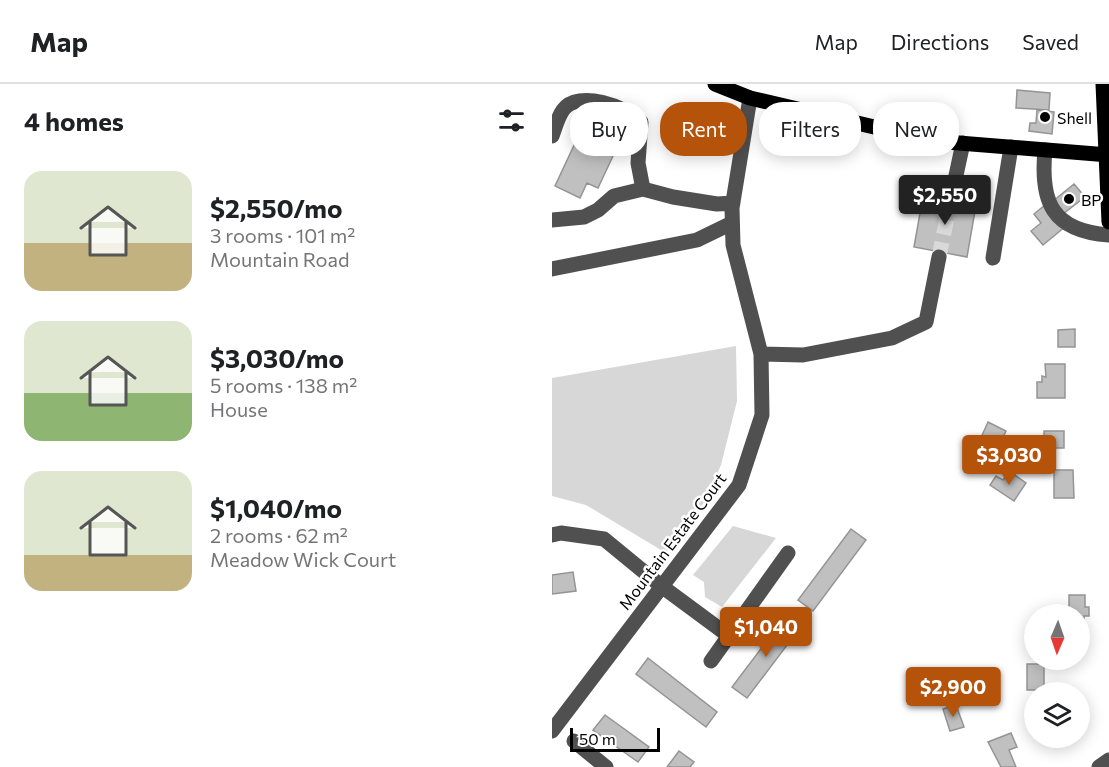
<!DOCTYPE html>
<meta charset="utf-8">
<style>
body{margin:0;font-family:Commissioner,sans-serif;background:#f6f6f6;color:#202124;height:100vh;display:flex;flex-direction:column;font-size:22px;white-space:nowrap}
*{box-sizing:border-box;margin:0}
p{font-size:20px;color:#757577}
.icon{flex:none;width:33px;height:33px;fill:none;stroke:currentColor;stroke-width:2;stroke-linecap:round;stroke-linejoin:round}
.map{position:relative;flex:1;overflow:hidden}
.side{display:flex;flex-direction:column;background:#fff;width:552px}
.side>*{flex:none}
.top-card{position:absolute;left:18px;top:18px;width:448px;height:54px;display:flex;gap:12px}
.needle{width:39px;rotate:182deg}
.tools{position:absolute;left:472px;top:520px;display:grid;gap:12px}
.tools a{display:grid;place-items:center;width:66px;height:66px;border-radius:50%;background:#fff;box-shadow:0 3px 15px #0003;font-size:30px}
.scale{position:absolute;left:18px;bottom:15px;width:90px;box-sizing:border-box;padding-left:6px;border:3px solid #000;border-top:0;font-size:16px;line-height:21px;white-space:nowrap;color:#000;-webkit-text-stroke:4px #fff;paint-order:stroke}
.price{position:absolute;translate:-50% -51px;padding:0 14px;border-radius:6px;background:#b45309;color:#fff;font-size:20px;line-height:39px;filter:drop-shadow(0 2px 3px #0008)}
.price::after{content:'';position:absolute;left:50%;top:36px;width:18px;height:14px;margin-left:-9px;background:inherit;clip-path:polygon(0 0,100% 0,50% 100%)}
.price.on{background:#222;color:#fff}
ul{padding:0;list-style:none}
li{display:flex;align-items:center;gap:18px;height:150px;padding:0 24px}
li span{display:grid;place-items:center;flex:none;width:168px;height:120px;border-radius:18px;color:#555}
li>.icon{margin-inline-start:auto}
span .icon{width:72px;height:72px;fill:#fffc;stroke-width:1}
li b{font-size:26px}
h2{display:flex;justify-content:space-between;align-items:center;height:72px;padding:0 24px;font-size:26px}
.tag{padding:0 21px;border-radius:24px;background:#fff;box-shadow:0 3px 15px #0003;font-size:21px;line-height:54px}
.tag.on{background:#b45309;color:#fff}
header{display:flex;align-items:center;gap:36px;box-sizing:border-box;height:84px;padding:0 30px;background:#fff;border-bottom:2px solid #e0e0e0}
header strong{font-size:28px}
nav{display:flex;gap:33px;margin-inline-start:auto;font-size:21px}
main{display:flex;flex:1;min-height:0}
.map>svg:first-child{display:block}
</style>
<header>
<strong>Map</strong>
<nav><a>Map</a><a>Directions</a><a>Saved</a></nav>
</header>
<main>
<section class="side">
<h2>4 homes<svg class="icon" aria-label="filters" viewBox="0 0 24 24"><path d="M4 7h16M4 17h16"/><circle cx="9" cy="7" r="2"/><circle cx="15" cy="17" r="2"/></svg></h2>
<ul>
<li><span style="background:linear-gradient(#dfe7d0 60%,#c2b280 0)"><svg class="icon" aria-label="home" viewBox="0 0 24 24"><path d="M3 11l9-7 9 7M6 9v11h12V9"/></svg></span><div><b>$2,550/mo</b><p>3 rooms · 101 m²</p><p>Mountain Road</p></div></li>
<li><span style="background:linear-gradient(#dfe7d0 60%,#8fb573 0)"><svg class="icon" aria-label="home" viewBox="0 0 24 24"><path d="M3 11l9-7 9 7M6 9v11h12V9"/></svg></span><div><b>$3,030/mo</b><p>5 rooms · 138 m²</p><p>House</p></div></li>
<li><span style="background:linear-gradient(#dfe7d0 70%,#c2b280 0)"><svg class="icon" aria-label="home" viewBox="0 0 24 24"><path d="M3 11l9-7 9 7M6 9v11h12V9"/></svg></span><div><b>$1,040/mo</b><p>2 rooms · 62 m²</p><p>Meadow Wick Court</p></div></li>
</ul>
</section>
<div class="map">
<svg width="557" height="683" viewBox="0 0 557 683">
<rect width="100%" height="100%" fill="#fff"/>
<path fill="#d7d7d7" d="M184,262l1,55 -16,64 -16,36 -39,52 -80,-48 -34,-9v-118z
M181,442l43,12 -54,69 -17,-10 -1,-15 -11,-7z"/>
<path fill="#c0c0c0" stroke="#949494" stroke-width="1.5" d="M465,6l33,3 -1,17 -33,-2z
M39,25l36,17 -29,62 -11,-5 -7,15 -25,-12z
M485,26l17,2 -2,22 -23,-3 1,-8h6z
M522,100l11,13 -22,17 -10,-13z
M371,112l53,9 -9,52 -53,-10z
M493,121l21,21 -23,19 -12,-14 10,-8 -7,-9z
M523,245v18h-17v-17z
M493,280h20v34h-28v-16h5v-6l4,1z
M436,338l18,9 -9,19 -18,-8z
M492,347h20v17h-20z
M502,386h19l1,28h-20z
M457,387l17,12 -12,18 -24,-16 6,-9 7,4z
M299,445l15,11 -53,71 -15,-11z
M21,488l3,19 -24,3v-19z
M517,511h16v12h4v9h-5v8h-4v-9h-11z
M233,533l15,11 -53,70 -15,-11z
M96,574l69,54 -11,15 -70,-53z
M475,580h17v26h-17z
M404,621l8,22 -14,4 -7,-22z
M53,631l44,32 -11,15 -45,-32z
M459,649l6,14 -8,3 7,17h-15l-13,-25z
M127,667l15,11 -4,5h-23z"/>
<g fill="none" stroke-linecap="round" stroke-linejoin="round">
<path stroke="#d9d9d9" stroke-width="15" stroke-dasharray="15 8" stroke-linecap="butt" d="M387,173l11,-54"/>
<path stroke="#505050" stroke-width="15" d="M0,52c3,-8 6,-19 11,-26 15,-21 65,-3 78,12l-3,41 5,26
M493,66c-5,52 7,81 64,85
M398,119l13,-60
M0,136l32,-3 14,-7 16,-14 29,-7 30,8 44,7 16,-1
M441,174l18,-111
M0,185l145,-29 35,-17
M209,270l42,1 89,-17 34,-16 13,-65
M0,451l9,-2 43,6 56,46 69,51
M159,577l77,-108
M0,647l187,-246 23,-70 -1,-61 -28,-109 -1,-37 18,-110
M22,657l32,26
M547,683l10,-7"/>
<path stroke="#000" stroke-width="15" d="M163,0l35,14 184,43 175,14
M551,0l6,138"/>
</g>
<g fill="#000" stroke="#fff" stroke-width="2">
<circle cx="493" cy="33" r="6"/>
<circle cx="517" cy="115" r="6"/>
</g>
<g text-anchor="middle" dominant-baseline="central" stroke-width="5" stroke-linejoin="round" paint-order="stroke">
<g font-size="16" fill="#000" stroke="#fff" text-anchor="start">
<text x="505" y="33">Shell</text>
<text x="529" y="115">BP</text>
</g>
<g font-size="16" fill="#000" stroke="#fff">
<text transform="translate(120 457) rotate(-53)">Mountain Estate Court</text>
</g>
</g>
</svg>
<div class="tools">
<a><svg class="needle" viewBox="-14 -14 28 28"><path d="M0-13l5 13h-10z" fill="#e53935"/><path d="M0 13l5-13h-10z" fill="#757577"/></svg></a>
<a><svg class="icon" aria-label="layers" viewBox="0 0 24 24"><path d="M12 4l9 5-9 5-9-5zM3 14l9 5 9-5"/></svg></a>
</div>
<div class="scale">50 m</div>
<b class="price on" style="left:393px;top:142px">$2,550</b>
<b class="price" style="left:457px;top:402px">$3,030</b>
<b class="price" style="left:214px;top:574px">$1,040</b>
<b class="price" style="left:401px;top:634px">$2,900</b>
<div class="top-card">
<a class="tag">Buy</a>
<a class="tag on">Rent</a>
<a class="tag">Filters</a>
<a class="tag">New</a>
</div>
</div>
</main>
